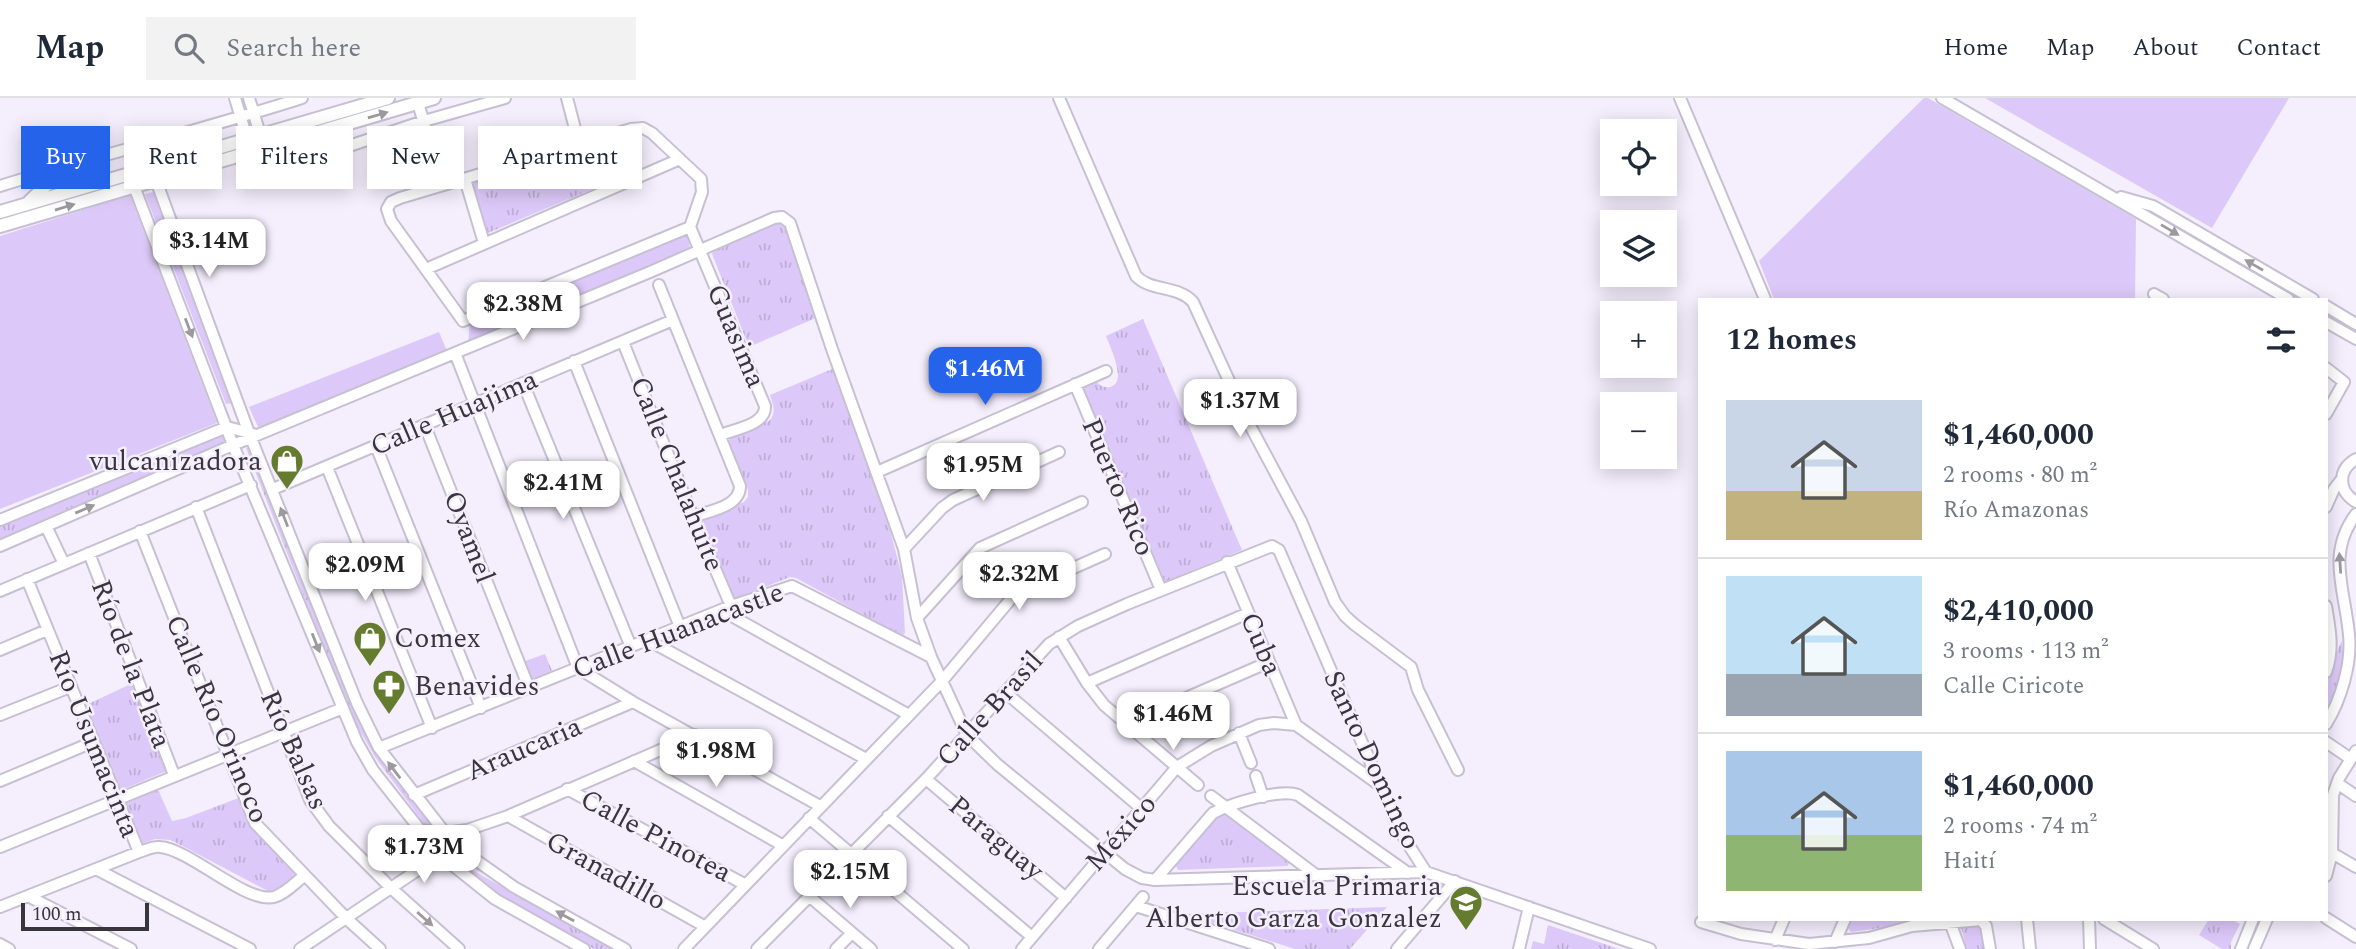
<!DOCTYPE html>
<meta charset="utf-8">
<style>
body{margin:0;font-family:Spectral,serif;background:#f2f2f3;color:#1f2937;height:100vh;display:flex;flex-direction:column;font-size:26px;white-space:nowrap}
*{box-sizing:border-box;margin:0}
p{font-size:23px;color:#747a83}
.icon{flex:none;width:38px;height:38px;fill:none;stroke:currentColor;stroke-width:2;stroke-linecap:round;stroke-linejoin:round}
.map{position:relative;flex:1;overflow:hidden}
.side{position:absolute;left:1698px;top:200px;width:630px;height:623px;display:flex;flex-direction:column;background:#fff;border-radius:0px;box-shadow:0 4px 18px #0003}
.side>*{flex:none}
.guide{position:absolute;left:21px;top:28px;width:665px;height:63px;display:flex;gap:14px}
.tools{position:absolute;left:1600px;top:21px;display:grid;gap:14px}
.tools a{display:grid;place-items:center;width:77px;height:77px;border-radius:0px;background:#fff;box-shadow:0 4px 18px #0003;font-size:35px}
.scale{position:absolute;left:21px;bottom:18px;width:128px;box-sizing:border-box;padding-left:7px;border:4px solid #38353d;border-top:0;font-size:19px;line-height:24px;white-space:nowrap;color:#38353d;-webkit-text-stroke:5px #f4eefd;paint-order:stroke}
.price{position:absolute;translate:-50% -60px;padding:0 16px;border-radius:14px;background:#fff;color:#222;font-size:23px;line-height:46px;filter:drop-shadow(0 2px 4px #0008)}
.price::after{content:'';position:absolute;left:50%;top:42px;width:21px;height:16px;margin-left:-10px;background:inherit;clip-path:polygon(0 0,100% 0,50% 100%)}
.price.on{background:#2563eb;color:#fff}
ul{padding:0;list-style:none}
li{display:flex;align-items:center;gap:21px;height:175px;padding:0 28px}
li+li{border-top:2px solid #e0e1e3}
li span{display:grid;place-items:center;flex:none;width:196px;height:140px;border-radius:0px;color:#555}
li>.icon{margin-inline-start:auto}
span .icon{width:84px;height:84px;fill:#fffc;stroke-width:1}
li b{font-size:30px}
h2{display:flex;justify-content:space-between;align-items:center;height:84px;padding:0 28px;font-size:30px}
.pill{padding:0 24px;border-radius:0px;background:#fff;box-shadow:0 4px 18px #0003;font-size:24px;line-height:63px}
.pill.on{background:#2563eb;color:#fff}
header{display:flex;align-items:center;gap:42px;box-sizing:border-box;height:98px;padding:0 35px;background:#fff;border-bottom:2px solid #e0e1e3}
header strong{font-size:33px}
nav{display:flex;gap:38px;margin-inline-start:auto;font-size:24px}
.search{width:490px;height:63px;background:#f2f2f3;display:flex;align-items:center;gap:18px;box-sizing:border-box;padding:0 24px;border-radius:0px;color:#747a83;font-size:26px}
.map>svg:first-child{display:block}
</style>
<header>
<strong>Map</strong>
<div class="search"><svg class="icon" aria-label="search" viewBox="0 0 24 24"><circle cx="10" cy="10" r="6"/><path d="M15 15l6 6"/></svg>Search here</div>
<nav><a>Home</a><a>Map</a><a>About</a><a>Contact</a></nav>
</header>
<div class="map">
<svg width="2356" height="851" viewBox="0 0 2356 851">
<defs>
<pattern id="park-tufts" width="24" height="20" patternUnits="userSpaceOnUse" patternTransform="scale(1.75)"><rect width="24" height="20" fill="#ddc9f9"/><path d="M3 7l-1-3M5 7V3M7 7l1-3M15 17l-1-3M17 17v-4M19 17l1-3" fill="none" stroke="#beadd6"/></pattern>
</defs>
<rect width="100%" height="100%" fill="#f4eefd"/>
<path fill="#ddc9f9" d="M1924,0h4l208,121 -1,80h-361l-15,-38z
M1985,0h304l-77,130z
M153,94l83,211 -10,1 -81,-210z
M130,97l87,228 -217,86v-273z
M688,135l2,16 -222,95 2,-22z
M439,234l8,19 -188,78 -10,-22z"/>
<path fill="url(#park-tufts)" d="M598,47l11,37 -121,51 -16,-51z
M2148,111l156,90h-12l-149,-88z
M778,123l9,6 31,90 -69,30 -37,-93 3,-6z
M1143,221l99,231 -77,32 -83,-196 13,-6c4,5 8,8 15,7 18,-4 0,-40 -4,-51z
M837,269l54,167 11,42 3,57 -3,3 -106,-58 -6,-1 -52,21 -6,-2 -29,-74 3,-5 38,-15 4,-5v-7l-19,-49 2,-5 38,-15c8,-8 4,-16 1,-26z
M218,335l8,7 -4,4 -222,95v-17z
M251,349l128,305 52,71 -1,4 -5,-2 -50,-68 -26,-45 -103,-264z
M2342,543l2,26 -18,48c0,-9 -2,-21 0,-30 3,-8 12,-39 16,-44z
M545,556l8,19 -20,8 -8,-20z
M135,584l34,88 -50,21 -33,-86z
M156,687l16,36 14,-3 55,-21 55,74 -1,5 -21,15h-6l-97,-51 -16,-1 -11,4 -5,-2 -17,-44z
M1226,714l64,47 -2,7 -110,4 -3,-6 43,-51z
M459,765l156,86h-21l-102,-58z
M1387,809l-37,42h-55l-110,-35z
M1849,821h55l-3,6 -50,7 -5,-6z
M2209,821h22l9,5 -9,18v7h-9l-23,-14z
M1960,826l24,1 2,24h-19z
M1548,827l71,24h-88l2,-8 11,3z"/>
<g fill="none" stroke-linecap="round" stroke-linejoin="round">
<defs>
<path id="minor" d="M235,0l12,40
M249,0l11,36
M567,0l12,46
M1059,0l77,178c15,16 42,9 57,26l53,116 55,103 34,81 10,14 10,9 56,42 7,23 40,80
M1680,0l85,201
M1942,0l346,201
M418,5l24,82
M599,40l14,48
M322,57l102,-34 81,-23
M154,77l95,258 108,270 22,45 67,86 27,24 41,29 111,62
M465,81l19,64
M132,83l101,264 124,297 16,28 67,85 55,44 89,50
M0,88c100,-31 202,-56 302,-88
M2121,99l32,9 160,93
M690,129l-227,94 -72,-100 -4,-12 4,-7 9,-4 231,-69 12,-1 9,5 49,46 1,13 -12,35 75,179c1,19 -30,23 -45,29
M426,171l254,-110
M659,187l81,201c0,21 -31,25 -47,31
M2154,196l9,5
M2326,208l30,18
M2326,224l30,17
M623,244l70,175 38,89
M455,255l123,315 55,34 187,104
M574,263l106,266
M2326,270l18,14 -18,32
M523,285l108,264
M1075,286l86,206
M425,328l104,262
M376,348l105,262
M2356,361c-19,11 -18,32 0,43
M327,369l105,261
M877,374l229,-101
M273,391l400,-169
M196,409l114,293 19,26 62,62 68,61
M2326,409l8,-18 7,-9
M0,422l227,-93 26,7
M46,428l18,38
M140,433l115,292 92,96 33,30
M0,448l233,-101 417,-173 124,-54 8,-1 8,6 42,126 72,200 13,69 14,39 36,78 31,30 127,104 17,9 13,2 271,-8
M904,451l38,-41 11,-8 106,-48
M89,455l85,222
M1227,464l69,163
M27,481l112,273
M0,493l251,-106
M2326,508c4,23 8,44 0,66
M721,512l188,105
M917,520l63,-70 102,-46
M1059,539l28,46 17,22 94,80
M648,542l218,119
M0,552l47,-20
M1087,585l161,-70
M1005,594l137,117
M0,617l70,-28
M1126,626l143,-62
M2326,626c15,-24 26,-61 23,-89 -4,-46 -23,-81 7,-121
M1239,635l12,30
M2326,644l25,17
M379,650l352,-142 61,-20 139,71
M634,663l148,84
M1256,678l7,21
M926,681l140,119
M0,683l93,-39
M2337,685l19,13
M567,691l177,95
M414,697l219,-93
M1211,698l105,79
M508,718l196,110
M888,718l144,121
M809,720l154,131
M419,731l19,5 29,-4 41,-14 187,-81
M0,749l343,-139
M2332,755l24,14
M440,757l33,3
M96,771l154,80
M2326,778l6,-23 1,-58 6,-17 17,-27
M1155,782l58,-67c17,-9 67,-25 85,-18l110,78
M28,798l103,53
M809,798l62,53
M1136,808l133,43
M0,809l139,-55c7,-2 14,-6 21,-5 30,2 86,57 114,50 11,-3 22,-15 31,-22
M2326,820l30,19
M2027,821l3,30
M2089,821l1,30
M2104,821l49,30
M1701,824l40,12 68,10 60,-6 43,-12 69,-6 5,6 4,23
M1950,824l10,27
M1775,842l9,-21
M1835,844l10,-23
M0,846l9,5
M300,851l140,-94
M684,851l258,-268 73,-87 90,-40
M757,851l169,-170 123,-135 29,-18 49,-22 145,-58 7,4 122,283 25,39 224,77
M836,851l16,-16
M1022,851l155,-182 34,-21 48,-21 15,-2 22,2 82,59
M1099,851l44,-52
M1397,851l58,-68
M1519,851l10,-42
M2241,851l12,-30
M2254,851l13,-30"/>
<path id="major" d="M146,46l46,9
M29,104l38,-37
M0,114l388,-114
M0,128l434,-128"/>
</defs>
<use href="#minor" stroke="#c7c0d3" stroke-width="14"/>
<use href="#major" stroke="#c7c0d3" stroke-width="16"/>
<use href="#minor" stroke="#fff" stroke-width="10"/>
<use href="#major" stroke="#fff" stroke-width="12"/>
</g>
<defs><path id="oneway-solid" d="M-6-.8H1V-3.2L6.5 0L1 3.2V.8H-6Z" transform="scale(1.75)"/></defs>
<g fill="#9c9a9e">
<use href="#oneway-solid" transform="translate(378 17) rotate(-16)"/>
<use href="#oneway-solid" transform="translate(65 109) rotate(-17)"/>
<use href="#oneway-solid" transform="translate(2170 132) rotate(31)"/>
<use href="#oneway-solid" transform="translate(2254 167) rotate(-150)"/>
<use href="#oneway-solid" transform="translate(189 230) rotate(69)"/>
<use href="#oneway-solid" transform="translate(85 411) rotate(-23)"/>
<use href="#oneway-solid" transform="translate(284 419) rotate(-111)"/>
<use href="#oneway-solid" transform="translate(2340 465) rotate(-94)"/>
<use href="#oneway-solid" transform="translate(316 545) rotate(68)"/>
<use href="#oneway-solid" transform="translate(394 672) rotate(-127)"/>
<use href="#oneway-solid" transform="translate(565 818) rotate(-151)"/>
<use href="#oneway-solid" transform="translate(425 821) rotate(42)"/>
</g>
<defs>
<symbol id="shop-pin" viewBox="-11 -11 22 30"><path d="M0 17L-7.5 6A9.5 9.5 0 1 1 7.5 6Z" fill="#657c2e" stroke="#f4eefd"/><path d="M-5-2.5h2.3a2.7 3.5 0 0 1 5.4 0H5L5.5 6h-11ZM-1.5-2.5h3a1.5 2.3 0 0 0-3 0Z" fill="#fff"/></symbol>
<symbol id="pharmacy-pin" viewBox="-11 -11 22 30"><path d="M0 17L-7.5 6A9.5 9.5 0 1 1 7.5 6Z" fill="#657c2e" stroke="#f4eefd"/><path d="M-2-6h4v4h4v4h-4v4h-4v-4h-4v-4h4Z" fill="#fff"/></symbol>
<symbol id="school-pin" viewBox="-11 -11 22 30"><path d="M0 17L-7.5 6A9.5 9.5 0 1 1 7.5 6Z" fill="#657c2e" stroke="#f4eefd"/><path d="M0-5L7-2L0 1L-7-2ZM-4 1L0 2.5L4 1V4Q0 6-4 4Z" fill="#fff"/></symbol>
</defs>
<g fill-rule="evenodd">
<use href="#shop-pin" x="268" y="344" width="38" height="52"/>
<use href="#shop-pin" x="351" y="521" width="38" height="52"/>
<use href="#pharmacy-pin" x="370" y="569" width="38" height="52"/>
<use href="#school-pin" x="1447" y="785" width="38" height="52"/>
</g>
<g text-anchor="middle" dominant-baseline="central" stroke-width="5" stroke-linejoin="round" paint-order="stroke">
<g font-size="28" fill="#38353d" stroke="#f4eefd">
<text transform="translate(736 238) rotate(67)">Guasima</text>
<text transform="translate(454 315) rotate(-23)">Calle Huajima</text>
<text transform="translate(677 376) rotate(68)">Calle Chalahuite</text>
<text transform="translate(1118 389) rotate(67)">Puerto Rico</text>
<text transform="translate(469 439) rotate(69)">Oyamel</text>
<text transform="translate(678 533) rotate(-21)">Calle Huanacastle</text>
<text transform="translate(1261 546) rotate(67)">Cuba</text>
<text transform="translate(131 566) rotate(69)">Río de la Plata</text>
<text transform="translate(990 611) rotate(-48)">Calle Brasil</text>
<text transform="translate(217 621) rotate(67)">Calle Río Orinoco</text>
<text transform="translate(94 646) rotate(68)">Río Usumacinta</text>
<text transform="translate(524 651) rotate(-23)">Araucaria</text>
<text transform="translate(294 652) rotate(66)">Río Balsas</text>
<text transform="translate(1372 662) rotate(65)">Santo Domingo</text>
<text transform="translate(1121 735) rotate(-49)">México</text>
<text transform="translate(656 738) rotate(28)">Calle Pinotea</text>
<text transform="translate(996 740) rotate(40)">Paraguay</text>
<text transform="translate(606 773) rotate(29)">Granadillo</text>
</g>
<g font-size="28" fill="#38353d" stroke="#f4eefd" text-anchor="end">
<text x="262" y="363">vulcanizadora</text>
<text x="394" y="540" text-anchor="start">Comex</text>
<text x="414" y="588" text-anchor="start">Benavides</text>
<text x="1442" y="788">Escuela Primaria<tspan x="1442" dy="32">Alberto Garza Gonzalez</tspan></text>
</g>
</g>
</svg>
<div class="tools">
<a><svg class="icon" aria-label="locate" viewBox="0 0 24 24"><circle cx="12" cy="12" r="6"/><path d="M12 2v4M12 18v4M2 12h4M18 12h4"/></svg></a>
<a><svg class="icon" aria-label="layers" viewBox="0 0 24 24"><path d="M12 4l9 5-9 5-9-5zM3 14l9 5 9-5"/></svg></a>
<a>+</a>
<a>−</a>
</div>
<div class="scale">100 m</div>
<b class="price" style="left:209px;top:181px">$3.14M</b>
<b class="price" style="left:523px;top:244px">$2.38M</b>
<b class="price on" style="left:985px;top:309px">$1.46M</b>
<b class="price" style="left:1240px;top:341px">$1.37M</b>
<b class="price" style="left:983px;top:405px">$1.95M</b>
<b class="price" style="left:563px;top:423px">$2.41M</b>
<b class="price" style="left:365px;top:505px">$2.09M</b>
<b class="price" style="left:1019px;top:514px">$2.32M</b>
<b class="price" style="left:1173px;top:654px">$1.46M</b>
<b class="price" style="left:716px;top:691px">$1.98M</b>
<b class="price" style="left:424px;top:787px">$1.73M</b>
<b class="price" style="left:850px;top:812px">$2.15M</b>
<div class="guide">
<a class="pill on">Buy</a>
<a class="pill">Rent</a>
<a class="pill">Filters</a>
<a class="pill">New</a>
<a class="pill">Apartment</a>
</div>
<section class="side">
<h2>12 homes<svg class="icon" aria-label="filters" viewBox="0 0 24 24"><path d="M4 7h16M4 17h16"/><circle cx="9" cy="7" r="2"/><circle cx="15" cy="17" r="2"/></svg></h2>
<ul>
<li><span style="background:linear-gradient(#c9d6e8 65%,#c2b280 0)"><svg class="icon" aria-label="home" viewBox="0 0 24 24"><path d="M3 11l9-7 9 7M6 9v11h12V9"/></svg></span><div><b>$1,460,000</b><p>2 rooms · 80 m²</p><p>Río Amazonas</p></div></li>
<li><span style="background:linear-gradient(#bfe0f5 70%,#9aa5b1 0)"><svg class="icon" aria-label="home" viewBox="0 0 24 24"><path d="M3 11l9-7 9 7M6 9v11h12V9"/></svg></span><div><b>$2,410,000</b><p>3 rooms · 113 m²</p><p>Calle Ciricote</p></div></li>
<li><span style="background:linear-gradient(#a9c7e8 60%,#8fb573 0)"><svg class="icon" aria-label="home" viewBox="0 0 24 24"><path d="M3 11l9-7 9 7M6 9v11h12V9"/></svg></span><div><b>$1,460,000</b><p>2 rooms · 74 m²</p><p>Haití</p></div></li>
</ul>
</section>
</div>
